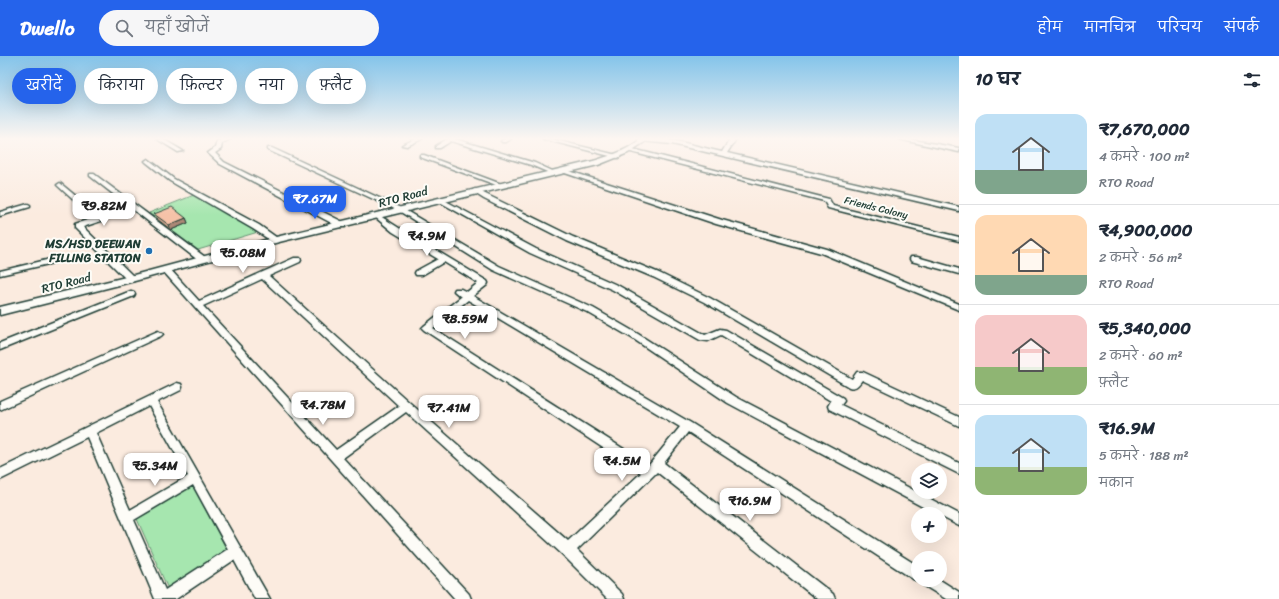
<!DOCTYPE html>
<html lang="hi">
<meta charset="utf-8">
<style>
body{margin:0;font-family:Sriracha,"Playpen Sans Deva",sans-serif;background:#f6f6f7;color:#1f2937;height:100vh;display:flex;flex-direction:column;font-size:15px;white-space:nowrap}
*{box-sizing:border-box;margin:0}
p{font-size:13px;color:#747a83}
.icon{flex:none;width:22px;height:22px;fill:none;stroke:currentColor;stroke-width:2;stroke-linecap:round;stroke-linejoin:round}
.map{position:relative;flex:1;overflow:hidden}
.sheet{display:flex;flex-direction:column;background:#fff;width:320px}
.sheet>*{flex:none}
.guide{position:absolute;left:12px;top:12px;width:380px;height:36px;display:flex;gap:8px}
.controls{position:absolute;left:911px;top:407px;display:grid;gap:8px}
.controls a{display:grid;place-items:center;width:36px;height:36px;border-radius:50%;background:#fff;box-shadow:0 4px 16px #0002;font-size:20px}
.price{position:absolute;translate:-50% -34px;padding:0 9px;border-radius:8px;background:#fff;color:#222;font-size:13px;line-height:26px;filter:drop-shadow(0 1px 2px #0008)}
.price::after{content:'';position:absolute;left:50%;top:24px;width:12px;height:9px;margin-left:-6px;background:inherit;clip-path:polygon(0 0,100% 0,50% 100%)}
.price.on{background:#2563eb;color:#fff}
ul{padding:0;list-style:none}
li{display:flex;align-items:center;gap:12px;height:100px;padding:0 16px}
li+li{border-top:1px solid #e0e1e3}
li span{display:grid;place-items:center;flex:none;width:112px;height:80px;border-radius:12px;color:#555}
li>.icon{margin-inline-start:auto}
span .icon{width:48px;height:48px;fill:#fffc;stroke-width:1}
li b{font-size:17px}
h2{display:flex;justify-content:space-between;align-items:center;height:48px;padding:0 16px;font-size:17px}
.pill{padding:0 14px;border-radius:18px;background:#fff;box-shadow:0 4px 16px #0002;font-size:14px;line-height:36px}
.pill.on{background:#2563eb;color:#fff}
header{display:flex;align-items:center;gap:24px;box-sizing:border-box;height:56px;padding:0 20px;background:#2563eb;color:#fff}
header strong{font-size:19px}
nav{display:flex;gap:22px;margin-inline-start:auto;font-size:14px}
.search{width:280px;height:36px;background:#f6f6f7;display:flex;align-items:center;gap:10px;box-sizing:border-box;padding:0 14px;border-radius:22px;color:#747a83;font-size:15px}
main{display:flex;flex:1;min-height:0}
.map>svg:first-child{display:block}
</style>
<header>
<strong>Dwello</strong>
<div class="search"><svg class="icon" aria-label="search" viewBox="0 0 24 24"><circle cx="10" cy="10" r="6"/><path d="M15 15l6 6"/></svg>यहाँ खोजें</div>
<nav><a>होम</a><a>मानचित्र</a><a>परिचय</a><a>संपर्क</a></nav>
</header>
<main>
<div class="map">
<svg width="959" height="543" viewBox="0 0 959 543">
<rect width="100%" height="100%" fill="#fbebdf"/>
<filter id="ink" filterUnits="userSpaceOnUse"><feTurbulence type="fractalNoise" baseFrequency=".025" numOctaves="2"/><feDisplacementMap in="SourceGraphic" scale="8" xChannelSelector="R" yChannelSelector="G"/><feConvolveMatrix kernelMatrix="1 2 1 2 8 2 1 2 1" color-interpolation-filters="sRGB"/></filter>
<g filter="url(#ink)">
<path fill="#a6e6af" stroke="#629272" d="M194,139l64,37 -60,18 -27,-20 17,-8 -31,-3 -8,-6z
M193,430l34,64 -59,39 -31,-70z"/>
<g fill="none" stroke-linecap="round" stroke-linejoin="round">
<defs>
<path id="minor" d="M157,83h6l20,12 -5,1z
M224,83h7l-9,4 -1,6 -6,4 9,9 121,61v4h-6l-119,-63 -12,-11 7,-5 2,-7z
M415,83h7l-15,7 -5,-1z
M447,83h8l80,24 22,10 -5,1 -21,-9 -80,-24 -11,7h-4v-2z
M504,83h7l-5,3h-4l-1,-1z
M543,83h8l70,17 -3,2z
M638,83c27,-4 57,7 84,13l8,-13h6l-9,14 232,54v4l-287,-67 -31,-3z
M898,83h10l51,9v4z
M268,92h4l131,61 96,57 94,42 45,26 98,63 223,117v12l-19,-10v-2h-4l-208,-111 -96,-65 -45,-26 -94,-42 -94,-59 -131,-61z
M629,92l200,51 4,7 126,31v4l-131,-33 -4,-7 -197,-50v-2z
M420,99h4l80,30 -5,1 -79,-29z
M148,103l26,20 85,46 21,15 -1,2h-6l-20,-13 -83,-48 -24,-19 -1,-1z
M562,114h4l156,50 105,29 132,55v6l-138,-57 -105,-29 -154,-52z
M90,118h4l111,83 1,2 -1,2h-6l-109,-85z
M60,127l41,34v4l-18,6 51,50 1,2 -1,2h-6l-53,-53v-4l18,-6 -35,-32 -1,-1z
M475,133l98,48 86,36 51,25 142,81 5,-7h6l96,45v9l-97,-46c-4,5 -6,9 -13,7l-145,-85 -51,-25 -86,-36 -83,-42 -11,-7v-2z
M440,142l96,51 83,37 86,49 15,-6 6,1 117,68 1,3 -3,4 118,58v11l-130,-65 -1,-3 3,-5 -110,-66 -13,6 -8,-1 -87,-50 -83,-37 -92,-52 -1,-1z
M28,148l2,1v2l-30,9v-4z
M377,158l22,14 88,53 1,2 -1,2 -14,11 218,127 227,143v14h2l-2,1 -5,-2 -225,-147 -24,31 169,131 2,5h-18l-160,-127 -80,78 45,44 2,5h-17l-44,-44 -157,-143 -63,46 126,136 2,5h-16l-293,-329 4,-2h3l30,33 95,-43h6l1,2 -1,2 -31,14 141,127 158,138 73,-68 -217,-143 -2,-2 2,-2 37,-29 -7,-6 1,-2h6l6,3 11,-9 -34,-21 -22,13h-6l-1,-2 1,-2 22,-12 -45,-27 -18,-15 -2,-1zM262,223l137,127 -63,44 -133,-144zM468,244l212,127 -31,38 -216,-137z
M59,201h3l1,2 -1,2 -62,14v-4z
M911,201h6l42,12v5l-48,-13 -1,-2z
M131,235l3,1 1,2 -1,2 -134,54v-7z
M158,275l5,3 -2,2 -161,74v-9z
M177,327l4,1 1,3 -1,3 -24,12 113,197h-15l-21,-39 -58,39h-21l-68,-162 -87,43v-11zM149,350l39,70 -58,34 -34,-77zM193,429l35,64 -63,41 -31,-70z
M921,524h19l19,12v7h-13l-23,-14z"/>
<path id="tertiary" d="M638,83h6l2,2 -18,12 -30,12 -319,77 -148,40 -131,33v-8l130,-31 146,-39 317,-76c16,-5 32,-9 45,-20z"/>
</defs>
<use href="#minor" stroke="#1f3d34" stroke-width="3"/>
<use href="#tertiary" stroke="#1f3d34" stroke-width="3"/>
<use href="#minor" fill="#fdfcf7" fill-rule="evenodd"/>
<use href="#tertiary" fill="#fdfcf7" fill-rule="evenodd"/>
</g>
<path fill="#d4a790" stroke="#1f3d34" d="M154,158l32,4 2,5 -17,7 -14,-11z"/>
<path fill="#ac8876" stroke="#1f3d34" d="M186,162l2,5 -17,7 -2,-5z"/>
<path fill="#f6c2a8" stroke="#1f3d34" d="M172,151l14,11 -17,7 -15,-11z"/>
</g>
<linearGradient id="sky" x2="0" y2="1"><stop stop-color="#84c4ea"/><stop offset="0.52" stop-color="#fdf6f1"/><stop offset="1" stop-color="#fdf6f1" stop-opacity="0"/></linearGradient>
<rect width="959" height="159" fill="url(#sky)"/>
<circle fill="#1f6fb2" stroke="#fdfcf7" stroke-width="1.5" cx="149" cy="195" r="4"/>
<g text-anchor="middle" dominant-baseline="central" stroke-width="4" stroke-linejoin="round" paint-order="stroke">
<g font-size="10" fill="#1f3d34" stroke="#fdfcf7">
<text transform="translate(876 152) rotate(14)">Friends Colony</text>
</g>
<g font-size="12" fill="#1f3d34" stroke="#fdfcf7">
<text transform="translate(403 141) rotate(-15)">RTO Road</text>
<text transform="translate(66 227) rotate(-14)">RTO Road</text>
</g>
<g font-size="12" font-weight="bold" fill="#1f3d34" stroke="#fdfcf7" text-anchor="end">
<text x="141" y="188">MS/HSD DEEWAN<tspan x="141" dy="14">FILLING STATION</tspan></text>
</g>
</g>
</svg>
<div class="controls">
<a><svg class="icon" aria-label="layers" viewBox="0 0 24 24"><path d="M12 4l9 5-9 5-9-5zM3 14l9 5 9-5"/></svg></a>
<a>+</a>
<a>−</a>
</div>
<b class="price on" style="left:315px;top:164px">₹7.67M</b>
<b class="price" style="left:104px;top:171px">₹9.82M</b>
<b class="price" style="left:427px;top:201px">₹4.9M</b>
<b class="price" style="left:243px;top:218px">₹5.08M</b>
<b class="price" style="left:465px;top:284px">₹8.59M</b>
<b class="price" style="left:323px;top:370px">₹4.78M</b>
<b class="price" style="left:449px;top:373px">₹7.41M</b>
<b class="price" style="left:622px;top:426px">₹4.5M</b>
<b class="price" style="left:155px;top:431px">₹5.34M</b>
<b class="price" style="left:750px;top:466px">₹16.9M</b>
<div class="guide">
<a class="pill on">खरीदें</a>
<a class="pill">किराया</a>
<a class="pill">फ़िल्टर</a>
<a class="pill">नया</a>
<a class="pill">फ़्लैट</a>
</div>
</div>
<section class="sheet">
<h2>10 घर<svg class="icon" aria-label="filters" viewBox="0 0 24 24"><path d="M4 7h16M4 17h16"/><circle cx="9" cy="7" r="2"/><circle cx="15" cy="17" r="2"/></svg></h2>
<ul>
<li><span style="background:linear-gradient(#bfe0f5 70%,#7fa58c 0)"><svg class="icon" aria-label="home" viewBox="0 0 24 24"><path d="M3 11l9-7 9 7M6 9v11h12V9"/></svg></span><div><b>₹7,670,000</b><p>4 कमरे · 100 m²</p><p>RTO Road</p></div></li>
<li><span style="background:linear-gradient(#ffd9b3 75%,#7fa58c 0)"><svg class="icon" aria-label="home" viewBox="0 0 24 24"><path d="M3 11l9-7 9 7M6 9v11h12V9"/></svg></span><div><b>₹4,900,000</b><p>2 कमरे · 56 m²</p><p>RTO Road</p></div></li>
<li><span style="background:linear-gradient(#f6c9c9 65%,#8fb573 0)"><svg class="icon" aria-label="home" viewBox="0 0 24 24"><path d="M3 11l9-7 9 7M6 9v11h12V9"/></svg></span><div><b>₹5,340,000</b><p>2 कमरे · 60 m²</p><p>फ़्लैट</p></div></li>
<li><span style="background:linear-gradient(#bfe0f5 65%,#8fb573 0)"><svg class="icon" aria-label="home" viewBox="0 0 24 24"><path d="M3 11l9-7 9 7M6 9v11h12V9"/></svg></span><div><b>₹16.9M</b><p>5 कमरे · 188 m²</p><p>मकान</p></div></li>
</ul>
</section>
</main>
